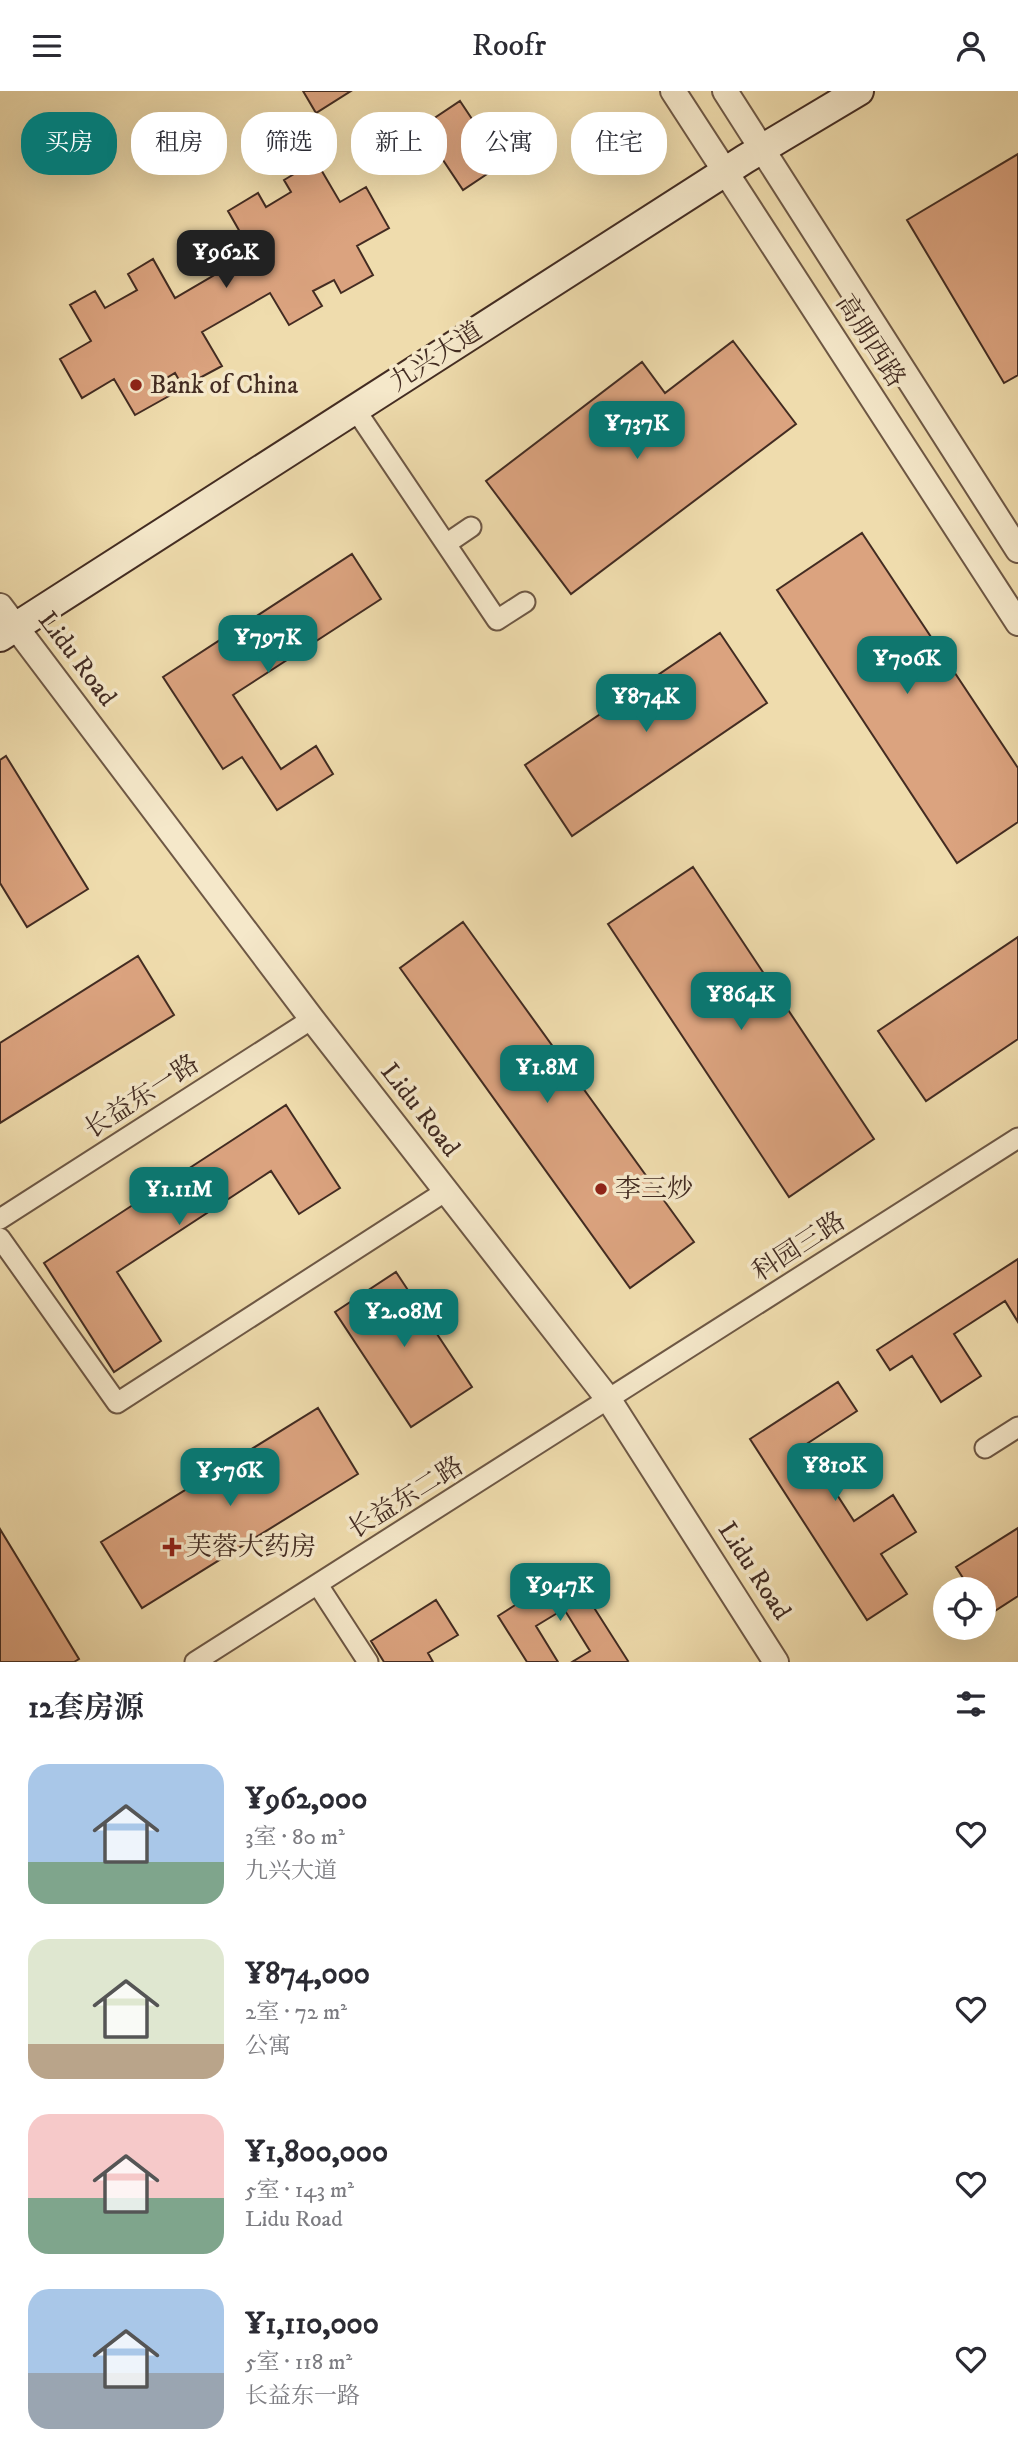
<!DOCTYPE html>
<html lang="zh">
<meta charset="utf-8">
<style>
body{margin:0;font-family:"IM FELL DW Pica","Noto Serif SC",serif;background:#f2f2f3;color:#2b2b33;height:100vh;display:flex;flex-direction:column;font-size:26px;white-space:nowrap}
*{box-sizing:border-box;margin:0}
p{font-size:23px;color:#7c7c81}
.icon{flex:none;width:38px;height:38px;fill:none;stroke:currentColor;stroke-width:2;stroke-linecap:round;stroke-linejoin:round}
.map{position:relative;height:1571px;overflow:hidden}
.drawer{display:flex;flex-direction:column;background:#fff;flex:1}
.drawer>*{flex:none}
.banner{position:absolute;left:21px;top:21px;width:976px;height:63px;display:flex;gap:14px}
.tools{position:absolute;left:933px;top:1486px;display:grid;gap:14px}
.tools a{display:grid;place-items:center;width:63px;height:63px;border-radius:50%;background:#fff;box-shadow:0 7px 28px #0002;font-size:35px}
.price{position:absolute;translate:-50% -60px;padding:0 16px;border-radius:14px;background:#0f766e;color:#fff;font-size:23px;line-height:46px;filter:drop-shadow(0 2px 4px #0008)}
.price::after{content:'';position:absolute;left:50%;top:42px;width:21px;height:16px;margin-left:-10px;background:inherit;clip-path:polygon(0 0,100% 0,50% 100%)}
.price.current{background:#222;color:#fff}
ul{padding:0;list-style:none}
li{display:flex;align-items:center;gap:21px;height:175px;padding:0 28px}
li span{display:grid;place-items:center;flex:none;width:196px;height:140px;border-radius:21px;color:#555}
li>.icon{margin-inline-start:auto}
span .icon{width:84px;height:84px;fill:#fffc;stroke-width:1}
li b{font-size:30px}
h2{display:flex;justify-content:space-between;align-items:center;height:84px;padding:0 28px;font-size:30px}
.chip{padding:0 24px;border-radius:28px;background:#fff;box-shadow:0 7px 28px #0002;font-size:24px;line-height:63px}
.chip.current{background:#0f766e;color:#fff}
header{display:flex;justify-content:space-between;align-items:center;height:91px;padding:0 28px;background:#fff;font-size:32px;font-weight:600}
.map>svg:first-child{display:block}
</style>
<header><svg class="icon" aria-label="menu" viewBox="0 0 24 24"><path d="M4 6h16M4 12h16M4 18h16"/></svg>Roofr<svg class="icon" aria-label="person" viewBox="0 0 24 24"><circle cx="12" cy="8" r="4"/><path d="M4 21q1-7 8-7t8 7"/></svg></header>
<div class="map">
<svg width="1018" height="1571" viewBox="0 0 1018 1571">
<rect width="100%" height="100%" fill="#efdcad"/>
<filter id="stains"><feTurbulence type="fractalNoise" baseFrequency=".00286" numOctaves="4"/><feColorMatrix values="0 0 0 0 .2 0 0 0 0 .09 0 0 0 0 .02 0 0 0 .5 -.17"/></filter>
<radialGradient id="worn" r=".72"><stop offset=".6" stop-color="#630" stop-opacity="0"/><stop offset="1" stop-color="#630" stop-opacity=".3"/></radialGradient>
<path fill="#dba37f" stroke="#432c22" stroke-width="2" d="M303,0h48l-35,22z
M460,10l42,63 -39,26 -42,-63z
M1018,63v221l-14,8 -97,-163z
M316,70l24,41 26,-15 23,41 -32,18 16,29 -32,18 -7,-13 -21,11 9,15 -33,19 -19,-32 -68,39 20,34 -39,21 -8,-14 -15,9 9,14 -34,19 -21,-36 -32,19 -22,-39 31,-18 -21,-36 25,-14 10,17 32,-18 -9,-16 25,-15 22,39 77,-45 -24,-42 30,-18 8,14 25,-15 -7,-12z
M733,250l63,83 -225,170 -85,-113 156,-119 23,31z
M862,442l156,235v54l-61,41 -180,-273z
M352,463l29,45 -148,96 48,74 35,-23 17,28 -56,36 -35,-53 -19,12 -60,-92z
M720,542l47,70 -195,133 -47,-71z
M6,665l82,133 -61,38 -27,-44v-123z
M693,776l181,272 -85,58 -181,-273z
M463,831l231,320 -64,46 -230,-320z
M1018,846v102l-92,62 -48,-70z
M138,865l36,59 -174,108v-80z
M286,1014l54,83 -41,26 -28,-43 -154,101 44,69 -47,31 -70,-109z
M1018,1168v63l-13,-21 -51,33 27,42 -40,26 -29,-46 -22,14 -13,-20z
M396,1181l76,115 -61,40 -76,-115z
M838,1291l19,29 -52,34 49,76 39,-26 23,37 -35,22 26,40 -40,26 -117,-181z
M318,1317l40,66 -216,134 -41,-66z
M1018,1437v68l-31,20 -3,-5v-22h-14l-14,-22z
M0,1438l79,130 -5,3h-74z
M570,1479l58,91 -2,1h-54l18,-11 -26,-42 -28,17 22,36h-31l-29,-46z
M436,1509l22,35 -30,18 5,9h-49l-13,-21z"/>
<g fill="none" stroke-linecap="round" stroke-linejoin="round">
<defs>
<path id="minor" d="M355,318l142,211 28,-18
M446,453l25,-17
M0,1128l312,-200
M0,1147l117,165 329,-212
M985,1357l33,-21
M318,1494l50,77
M195,1571l823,-524"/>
<path id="tertiary" d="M673,0l345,532
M725,0l293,459
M0,515l312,413 297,381 167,262"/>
<path id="secondary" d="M0,546l745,-478 114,-68"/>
</defs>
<use href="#minor" stroke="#6e5845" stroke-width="23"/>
<use href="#tertiary" stroke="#6e5845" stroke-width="28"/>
<use href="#secondary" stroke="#432c22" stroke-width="32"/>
<use href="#minor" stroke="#f5e8ca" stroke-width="19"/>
<use href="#tertiary" stroke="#f5e8ca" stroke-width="24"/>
<use href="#secondary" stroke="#f5e8ca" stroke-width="28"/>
</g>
<g fill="#8f2418" stroke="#f5e8ca" stroke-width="2.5">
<circle cx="136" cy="294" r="7"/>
<circle cx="601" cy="1098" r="7"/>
<path d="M168.5 1445.5h7v7h7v7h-7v7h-7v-7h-7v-7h7z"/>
</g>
<g text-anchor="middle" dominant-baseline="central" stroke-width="7" stroke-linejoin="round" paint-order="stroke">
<g font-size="26" fill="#432c22" stroke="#f5e8ca">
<text transform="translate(870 250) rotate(57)">高朋西路</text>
<text transform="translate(436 266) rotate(-33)">九兴大道</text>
<text transform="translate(77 568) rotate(53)">Lidu Road</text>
<text transform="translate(142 1006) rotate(-33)">长益东一路</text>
<text transform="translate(420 1019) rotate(52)">Lidu Road</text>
<text transform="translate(799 1156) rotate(-33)">科园三路</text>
<text transform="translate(406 1407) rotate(-32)">长益东二路</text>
<text transform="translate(754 1480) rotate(57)">Lidu Road</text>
</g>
<g font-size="26" fill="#432c22" stroke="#f5e8ca" text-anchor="start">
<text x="150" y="294">Bank of China</text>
<text x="615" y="1098">李三炒</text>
<text x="186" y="1456">芙蓉大药房</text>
</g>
</g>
<rect width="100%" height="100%" filter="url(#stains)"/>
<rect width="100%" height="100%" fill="url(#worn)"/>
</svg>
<div class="tools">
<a><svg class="icon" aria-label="locate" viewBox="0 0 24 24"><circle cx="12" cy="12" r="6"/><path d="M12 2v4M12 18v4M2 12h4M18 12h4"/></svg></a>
</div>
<b class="price current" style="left:226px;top:199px">¥962K</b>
<b class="price" style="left:637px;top:370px">¥737K</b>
<b class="price" style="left:268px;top:584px">¥797K</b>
<b class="price" style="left:907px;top:605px">¥706K</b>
<b class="price" style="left:646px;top:643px">¥874K</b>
<b class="price" style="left:741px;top:941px">¥864K</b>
<b class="price" style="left:547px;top:1014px">¥1.8M</b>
<b class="price" style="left:179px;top:1136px">¥1.11M</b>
<b class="price" style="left:404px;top:1258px">¥2.08M</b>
<b class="price" style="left:835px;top:1412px">¥810K</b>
<b class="price" style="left:230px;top:1417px">¥576K</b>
<b class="price" style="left:560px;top:1532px">¥947K</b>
<div class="banner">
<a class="chip current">买房</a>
<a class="chip">租房</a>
<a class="chip">筛选</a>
<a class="chip">新上</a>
<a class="chip">公寓</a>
<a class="chip">住宅</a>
</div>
</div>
<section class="drawer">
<h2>12套房源<svg class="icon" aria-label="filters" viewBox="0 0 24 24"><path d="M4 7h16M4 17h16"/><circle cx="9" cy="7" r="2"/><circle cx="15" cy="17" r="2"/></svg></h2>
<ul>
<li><span style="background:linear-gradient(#a9c7e8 70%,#7fa58c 0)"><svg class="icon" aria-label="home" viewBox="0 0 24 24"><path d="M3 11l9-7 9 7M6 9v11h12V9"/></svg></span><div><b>¥962,000</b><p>3室 · 80 m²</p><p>九兴大道</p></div><svg class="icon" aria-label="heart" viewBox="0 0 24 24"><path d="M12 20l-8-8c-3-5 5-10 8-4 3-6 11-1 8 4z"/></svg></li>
<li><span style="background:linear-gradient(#dfe7d0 75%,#b9a48a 0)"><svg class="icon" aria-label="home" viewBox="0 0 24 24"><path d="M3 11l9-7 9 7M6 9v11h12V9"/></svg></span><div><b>¥874,000</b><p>2室 · 72 m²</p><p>公寓</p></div><svg class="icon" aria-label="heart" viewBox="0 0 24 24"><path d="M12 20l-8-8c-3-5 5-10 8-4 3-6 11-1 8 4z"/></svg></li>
<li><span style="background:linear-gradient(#f6c9c9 60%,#7fa58c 0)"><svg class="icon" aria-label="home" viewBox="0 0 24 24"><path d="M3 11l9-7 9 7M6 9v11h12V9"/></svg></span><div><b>¥1,800,000</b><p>5室 · 143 m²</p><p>Lidu Road</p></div><svg class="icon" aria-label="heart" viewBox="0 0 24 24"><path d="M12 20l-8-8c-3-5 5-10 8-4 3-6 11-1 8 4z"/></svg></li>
<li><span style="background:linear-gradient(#a9c7e8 60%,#9aa5b1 0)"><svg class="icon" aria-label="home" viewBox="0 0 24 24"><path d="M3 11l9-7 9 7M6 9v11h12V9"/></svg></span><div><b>¥1,110,000</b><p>5室 · 118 m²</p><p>长益东一路</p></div><svg class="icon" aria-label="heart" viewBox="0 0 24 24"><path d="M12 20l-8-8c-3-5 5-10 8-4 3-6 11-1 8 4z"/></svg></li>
</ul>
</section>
